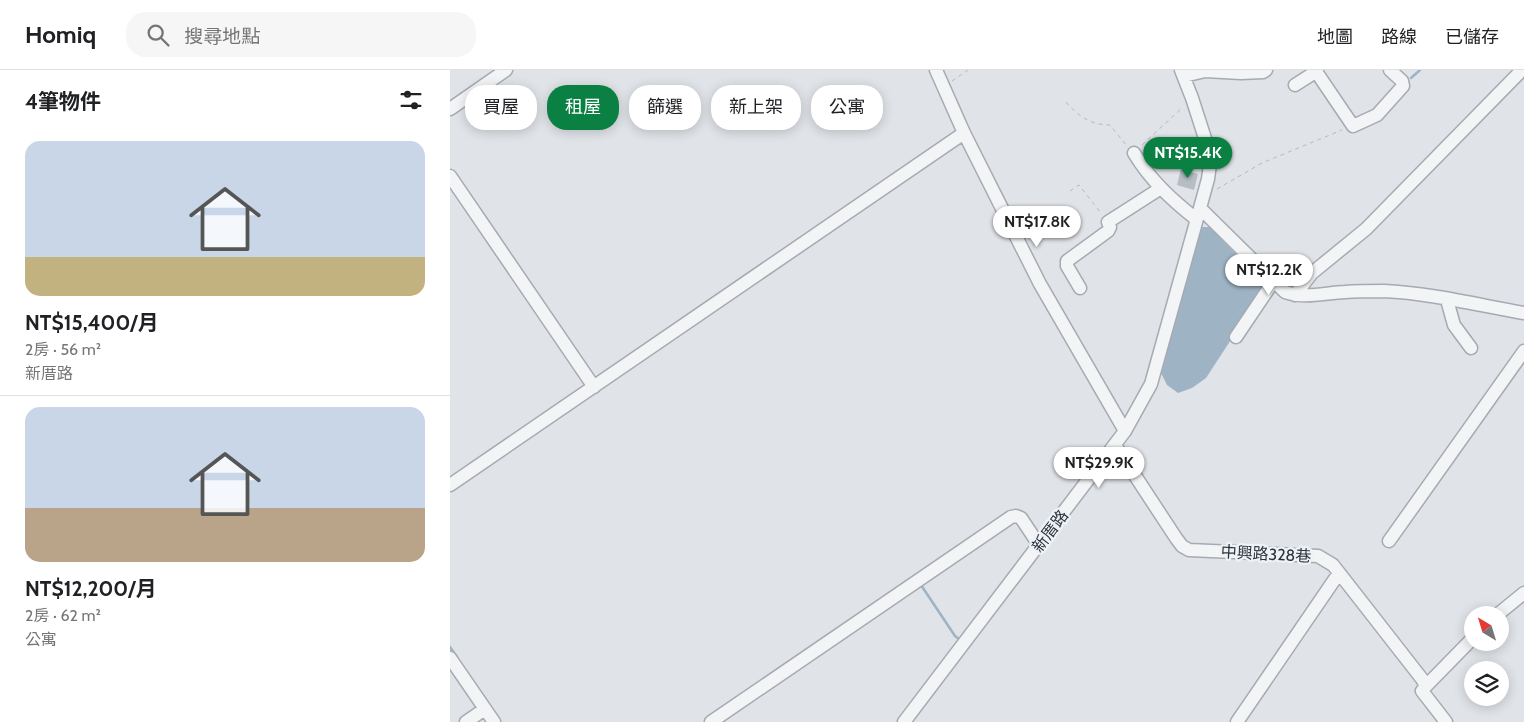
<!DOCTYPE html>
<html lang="zh-TW">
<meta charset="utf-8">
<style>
body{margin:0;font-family:Cabin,"Noto Sans TC",sans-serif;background:#f6f6f6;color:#202124;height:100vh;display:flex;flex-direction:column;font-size:19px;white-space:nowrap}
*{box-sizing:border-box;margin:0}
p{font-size:16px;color:#757577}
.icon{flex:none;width:28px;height:28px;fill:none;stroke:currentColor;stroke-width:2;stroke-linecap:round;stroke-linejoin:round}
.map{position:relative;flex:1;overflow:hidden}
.drawer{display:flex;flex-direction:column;background:#fff;width:450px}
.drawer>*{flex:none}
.hud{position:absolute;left:15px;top:15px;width:475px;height:45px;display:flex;gap:10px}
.needle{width:32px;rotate:322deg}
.fabs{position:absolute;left:1014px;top:536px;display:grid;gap:10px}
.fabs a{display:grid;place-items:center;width:45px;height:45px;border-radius:50%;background:#fff;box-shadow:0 2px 12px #0003;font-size:25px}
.price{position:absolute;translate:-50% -42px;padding:0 11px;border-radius:18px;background:#fff;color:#222;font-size:16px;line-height:32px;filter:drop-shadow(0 1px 2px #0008)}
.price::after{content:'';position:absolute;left:50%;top:30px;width:15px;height:11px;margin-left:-8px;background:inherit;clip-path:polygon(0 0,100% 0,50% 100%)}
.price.on{background:#0b8043;color:#fff}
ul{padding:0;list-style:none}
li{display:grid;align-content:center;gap:10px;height:265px;padding:0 25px}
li+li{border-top:1px solid #e0e0e0}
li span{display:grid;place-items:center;height:155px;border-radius:15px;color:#555}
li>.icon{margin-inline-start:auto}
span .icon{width:90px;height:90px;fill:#fffc;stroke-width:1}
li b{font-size:21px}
h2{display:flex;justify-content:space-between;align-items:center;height:60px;padding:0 25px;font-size:21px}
.chip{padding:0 18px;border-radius:20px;background:#fff;box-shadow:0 2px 12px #0003;font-size:18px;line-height:45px}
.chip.on{background:#0b8043;color:#fff}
header{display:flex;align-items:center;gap:30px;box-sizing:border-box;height:70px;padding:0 25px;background:#fff;border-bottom:1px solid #e0e0e0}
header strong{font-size:24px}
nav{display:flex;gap:28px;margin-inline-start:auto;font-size:18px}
.search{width:350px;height:45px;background:#f6f6f6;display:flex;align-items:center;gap:12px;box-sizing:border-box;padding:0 18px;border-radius:20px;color:#757577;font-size:19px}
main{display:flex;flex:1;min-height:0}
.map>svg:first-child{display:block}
</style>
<header>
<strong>Homiq</strong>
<div class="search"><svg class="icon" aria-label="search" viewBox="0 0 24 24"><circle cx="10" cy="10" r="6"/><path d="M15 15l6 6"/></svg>搜尋地點</div>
<nav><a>地圖</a><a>路線</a><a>已儲存</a></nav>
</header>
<main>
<section class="drawer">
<h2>4筆物件<svg class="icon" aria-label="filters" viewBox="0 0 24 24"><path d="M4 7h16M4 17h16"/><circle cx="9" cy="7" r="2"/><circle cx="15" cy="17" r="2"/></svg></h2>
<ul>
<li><span style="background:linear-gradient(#c9d6e8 75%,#c2b280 0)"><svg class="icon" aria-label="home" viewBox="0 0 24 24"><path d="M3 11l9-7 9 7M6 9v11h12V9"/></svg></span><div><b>NT$15,400/月</b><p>2房 · 56 m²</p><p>新厝路</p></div></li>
<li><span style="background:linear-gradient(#c9d6e8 65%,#b9a48a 0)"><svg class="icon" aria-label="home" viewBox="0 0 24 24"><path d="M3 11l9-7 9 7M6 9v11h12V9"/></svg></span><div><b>NT$12,200/月</b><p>2房 · 62 m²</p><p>公寓</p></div></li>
</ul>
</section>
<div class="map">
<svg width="1074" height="652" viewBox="0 0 1074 652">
<rect width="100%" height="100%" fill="#e0e3e8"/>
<path fill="#9eb3c4" d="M752,157h8l56,59 -60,92 -14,10 -14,5 -11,-8 -7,-14z"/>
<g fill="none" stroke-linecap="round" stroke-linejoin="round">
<path stroke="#9eb3c4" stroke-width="2.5" d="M961,8l9,-8
M471,515l34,51 4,3
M0,577l7,10"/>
</g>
<path fill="#b8bdc4" d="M731,99l17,5 -4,16 -17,-5z"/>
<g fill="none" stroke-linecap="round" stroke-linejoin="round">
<defs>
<path id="minor" d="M486,0l28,63 76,151 85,147
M731,0l11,28 19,59 -3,22 -8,29 85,84c20,7 39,1 60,0 13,-1 26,-1 39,-1 46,2 94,14 140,22
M865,0l38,56 24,-11 26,-29 -1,-5 -12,-11
M734,6l21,-5 36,2 22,-1 3,-2
M845,15l22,-14
M0,39l56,-39
M684,83c16,27 38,47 62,66
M0,106l144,211
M630,218l-13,-22v-5l41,-30 2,-4 -2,-5 53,-34
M845,225l17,-22 54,-44 156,-159
M997,230l7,25 17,23
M786,267l37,-55
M665,375l61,93 6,8 7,4 129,6 15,9 89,114 4,7 -4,5 24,31
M0,415l514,-352
M939,471l135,-190
M1047,545l27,-22
M0,588l44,64
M976,616l46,-47
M16,652l19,-13
M261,652l300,-205 5,-1 5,2 18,27
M454,652l221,-291 26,-47 49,-176
M787,652l102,-149"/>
</defs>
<use href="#minor" stroke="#a6aab1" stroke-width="15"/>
<path stroke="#b6babe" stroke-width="1" stroke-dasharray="4 4" stroke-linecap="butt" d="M502,11l16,-11
M616,32c13,15 25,23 44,23l17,21
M692,75l41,-38
M767,119l45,-26 80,-33
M620,121l9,-6 22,28"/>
<use href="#minor" stroke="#f2f4f6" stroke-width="12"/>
</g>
<g text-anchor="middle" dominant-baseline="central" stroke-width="4.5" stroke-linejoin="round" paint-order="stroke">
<g font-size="16" fill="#2a323d" stroke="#eff2f5">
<text transform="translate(600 461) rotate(-53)">新厝路</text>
<text transform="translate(816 484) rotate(3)">中興路328巷</text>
</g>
</g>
</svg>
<div class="fabs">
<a><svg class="needle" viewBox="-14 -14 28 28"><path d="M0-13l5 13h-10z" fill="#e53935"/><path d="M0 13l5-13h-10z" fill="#757577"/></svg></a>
<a><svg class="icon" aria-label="layers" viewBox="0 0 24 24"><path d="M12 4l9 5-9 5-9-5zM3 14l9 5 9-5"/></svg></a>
</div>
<b class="price on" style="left:738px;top:109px">NT$15.4K</b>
<b class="price" style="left:587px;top:178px">NT$17.8K</b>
<b class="price" style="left:819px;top:226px">NT$12.2K</b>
<b class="price" style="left:649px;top:419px">NT$29.9K</b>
<div class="hud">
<a class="chip">買屋</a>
<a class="chip on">租屋</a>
<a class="chip">篩選</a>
<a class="chip">新上架</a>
<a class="chip">公寓</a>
</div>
</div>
</main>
